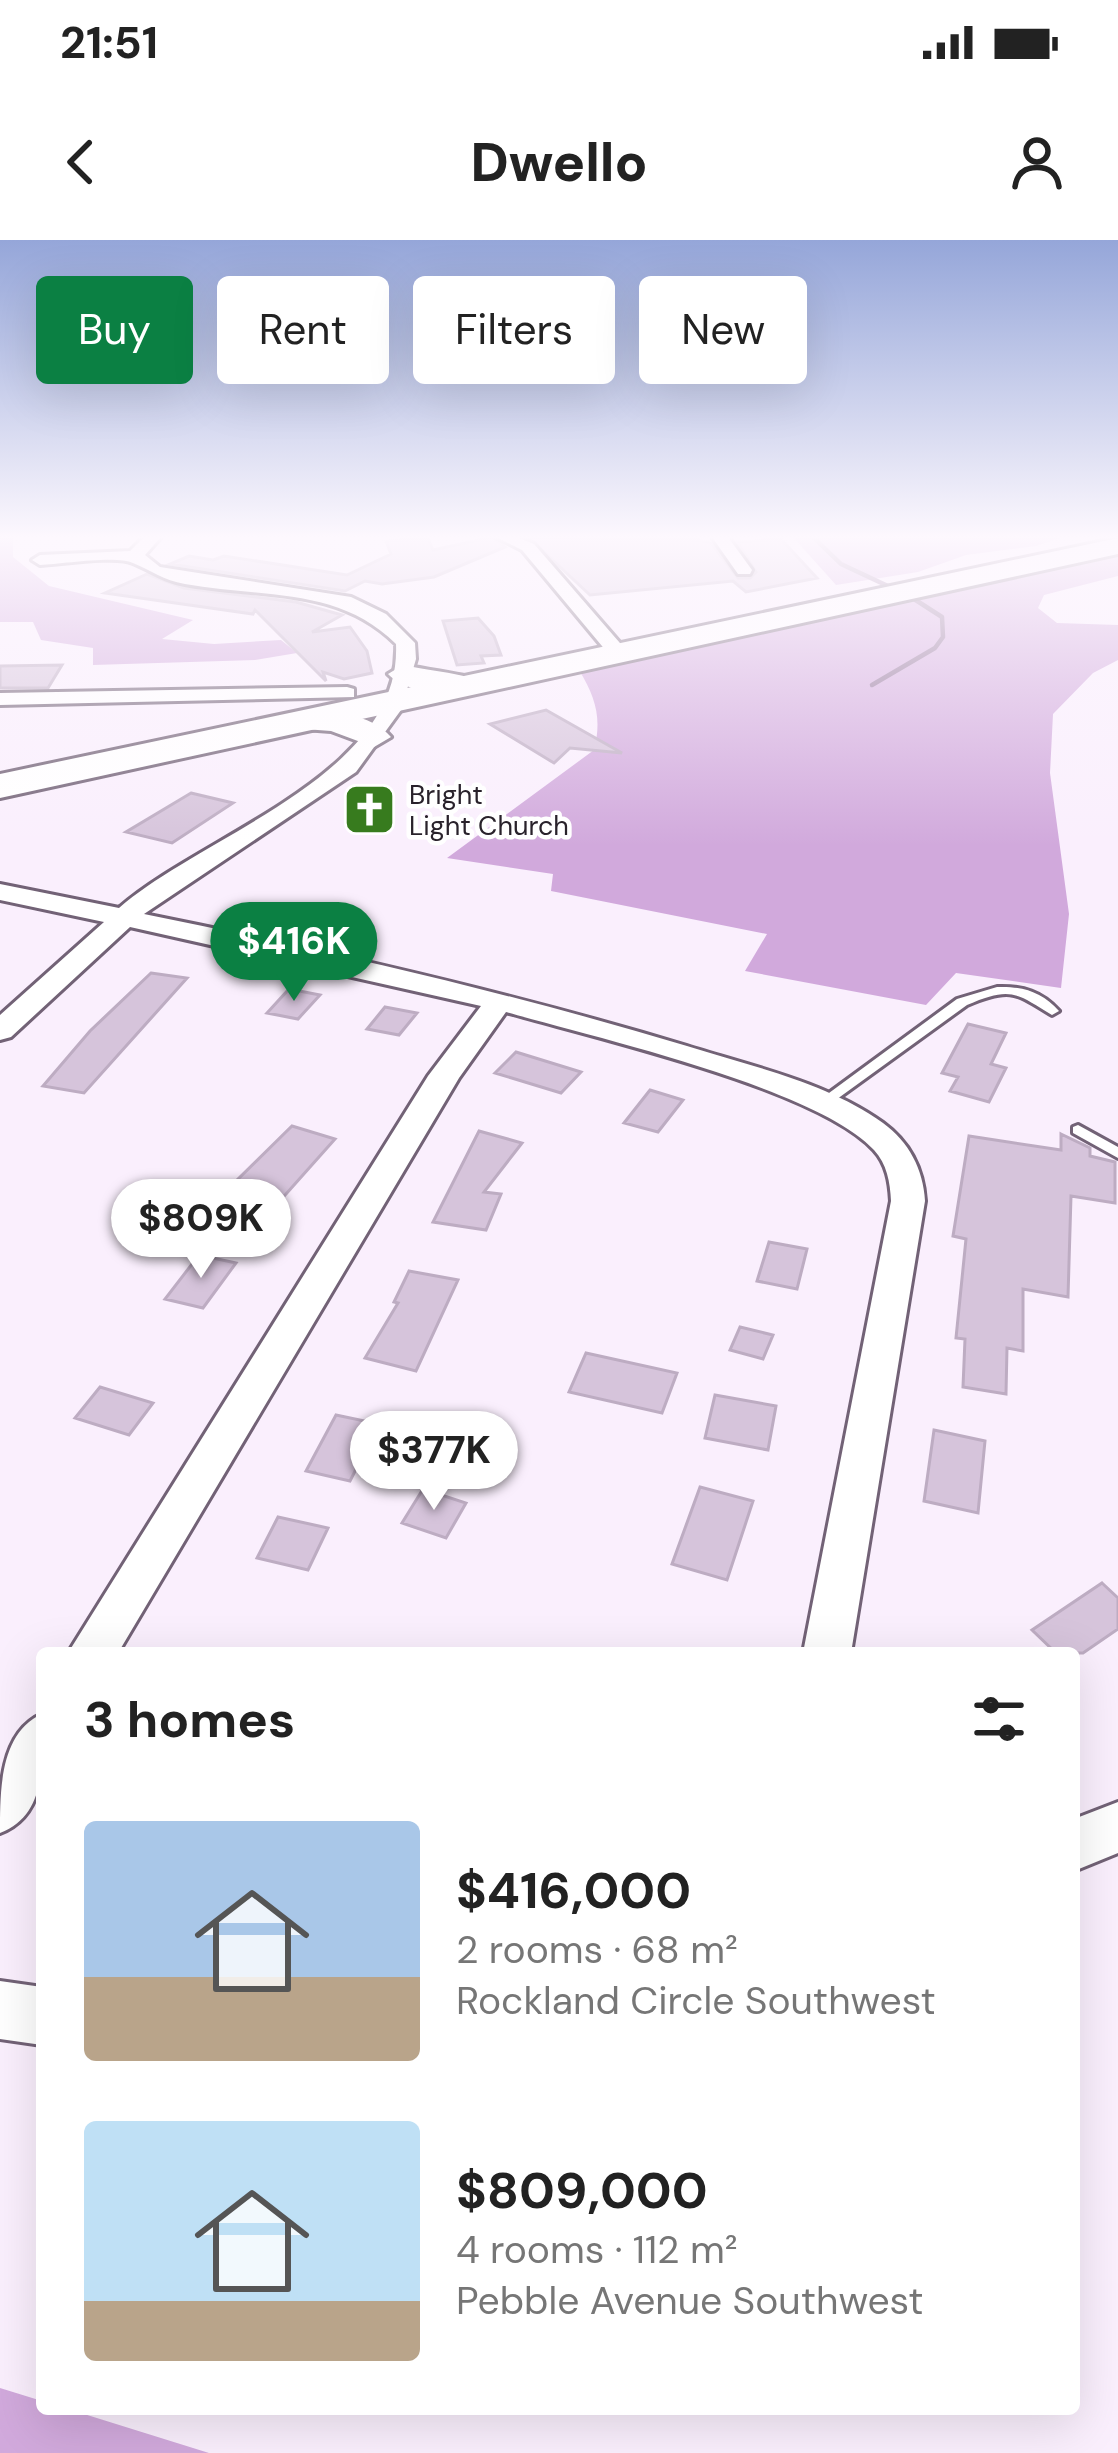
<!DOCTYPE html>
<meta charset="utf-8">
<style>
body{margin:0;font-family:"DM Sans",sans-serif;background:#f6f6f6;color:#222;height:100vh;display:flex;flex-direction:column;font-size:45px;white-space:nowrap}
*{box-sizing:border-box;margin:0}
p{font-size:39px;color:#767676}
.icon{flex:none;width:66px;height:66px;fill:none;stroke:currentColor;stroke-width:2;stroke-linecap:round;stroke-linejoin:round}
.map{position:relative;flex:1;overflow:hidden}
.details{position:absolute;left:36px;top:1407px;width:1044px;height:768px;display:flex;flex-direction:column;background:#fff;border-radius:12px;box-shadow:0 12px 48px #0002}
.details>*{flex:none}
.banner{position:absolute;left:36px;top:36px;width:1047px;height:108px;display:flex;gap:24px}
.price{position:absolute;translate:-50% -102px;padding:0 27px;border-radius:42px;background:#fff;color:#222;font-size:39px;line-height:78px;filter:drop-shadow(0 3px 6px #0008)}
.price::after{content:'';position:absolute;left:50%;top:72px;width:36px;height:27px;margin-left:-18px;background:inherit;clip-path:polygon(0 0,100% 0,50% 100%)}
.price.active{background:#0b8043;color:#fff}
ul{padding:0;list-style:none}
li{display:flex;align-items:center;gap:36px;height:300px;padding:0 48px}
li span{display:grid;place-items:center;flex:none;width:336px;height:240px;border-radius:12px;color:#555}
li>.icon{margin-inline-start:auto}
span .icon{width:144px;height:144px;fill:#fffc;stroke-width:1}
li b{font-size:51px}
h2{display:flex;justify-content:space-between;align-items:center;height:144px;padding:0 48px;font-size:51px}
.tag{padding:0 42px;border-radius:12px;background:#fff;box-shadow:0 12px 48px #0002;font-size:42px;line-height:108px}
.tag.active{background:#0b8043;color:#fff}
.status{display:flex;justify-content:space-between;align-items:center;height:84px;padding:0 60px;background:#fff;direction:ltr}
.status svg{height:33px;fill:currentColor}
header{display:flex;justify-content:space-between;align-items:center;height:156px;padding:0 48px;background:#fff;font-size:54px;font-weight:800}
.map>svg:first-child{display:block}
</style>
<div class="status"><b>21:51</b><svg viewBox="0 0 49 12"><path d="M0 12V9h3v3zM5 12V6h3v6zM10 12V3h3v9zM15 12V0h3v12zM26 1h20v11H26zM47 4h2v5h-2z"/></svg></div>
<header><svg class="icon" aria-label="back" viewBox="0 0 24 24"><path d="M15 5l-7 7 7 7"/></svg>Dwello<svg class="icon" aria-label="person" viewBox="0 0 24 24"><circle cx="12" cy="8" r="4"/><path d="M4 21q1-7 8-7t8 7"/></svg></header>
<div class="map">
<svg width="1118" height="2213" viewBox="0 0 1118 2213">
<rect width="100%" height="100%" fill="#faeffd"/>
<path fill="#d1a9dc" d="M0,297h13v20l36,29 144,34 -31,19 52,5 67,-4 16,13 -42,7 -162,5v-17l-52,-8 -8,-18h-33z
M793,297h267v1l-24,8 -70,9 -48,17 -82,13z
M1118,315v21l-74,19 -6,13 19,15 61,2v35l-25,13 -40,41 -3,59 19,141 -8,74 -105,-15 -30,32 -181,-34 22,-37 -216,-43 2,-17 -106,-16 147,-108c8,-31 2,-52 -15,-80z
M0,2148l42,13v8h26l141,44h-209z"/>
<g fill="none" stroke-linecap="round" stroke-linejoin="round">
<path stroke="#8d6f95" stroke-width="4.5" d="M813,297l28,27 49,23
M872,445l63,-37 8,-11 -1,-20 -28,-18"/>
</g>
<path fill="#d6c4db" stroke="#bdacc2" stroke-width="3" d="M492,297l13,10 -71,30 -52,7 -17,-3 -20,10 -175,-27 19,-8 24,4 11,-4 123,19 44,-21 -5,-13 42,-3 5,12z
M528,297l170,3 13,3 27,35h12l6,-6 -19,-30 44,-3 36,39 -71,14 -13,-11 -143,14z
M147,334l37,14 112,14 46,13 -30,17 38,-5 17,24 5,22 -28,6 -21,-7 3,9 -71,-71 -2,4 -148,-21z
M478,378l16,18 7,19 -20,1 3,7 -27,2 -14,-44z
M62,425l-14,23h-48v-22z
M546,470l76,43 -52,-5 -16,15 -64,-39z
M191,553l42,10 -61,40 -46,-11z
M151,733l36,5 -103,115 -41,-7 47,-55z
M289,749l31,6 -22,24 -31,-6z
M385,767l32,6 -18,22 -32,-6z
M968,784l38,9 -15,31 15,4 -17,34 -39,-11 8,-14 -16,-4z
M516,812l65,20 -20,21 -66,-20z
M650,850l33,10 -25,32 -34,-9z
M292,886l43,13 -74,83 -36,-10 16,-17 -14,-5z
M479,891l43,12 -38,49 17,2 -15,36 -53,-8z
M1061,894l29,14v8l25,6v41l-44,-7 -3,101 -45,-8v62l-16,-3 -1,46 -43,-7 2,-48 -9,-1 10,-99 -13,-3 16,-100 92,14z
M769,1002l38,7 -10,40 -40,-8z
M199,1015l37,8 -33,45 -38,-9z
M409,1031l49,9 -42,91 -51,-13 33,-55 -4,-1z
M740,1087l33,8 -10,24 -33,-9z
M586,1113l91,20 -15,40 -93,-21z
M100,1147l53,16 -24,32 -54,-17z
M715,1155l61,11 -8,44 -63,-12z
M336,1175l43,9 -29,57 -44,-10z
M934,1190l51,11 -7,72 -54,-12z
M700,1247l53,14 -26,79 -55,-16z
M423,1249l43,14 -20,35 -44,-15z
M278,1277l50,11 -20,42 -51,-12z
M1102,1343l16,15v31l-35,24h-27l-24,-23z"/>
<g fill="none" stroke-linecap="round" stroke-linejoin="round">
<defs>
<path id="lane" d="M997,747c26,-1 45,5 62,24l-7,4c-36,-22 -41,-29 -85,-10l-141,102h-10l-2,-3 143,-105z
M1078,885l40,22v11l-45,-25v-6z"/>
<path id="street" d="M144,297h17l-16,18 15,12 191,30 35,17 29,29 1,16 -15,51 -45,62 -212,142c184,37 364,78 543,132 66,21 139,36 196,77 26,19 40,46 42,78l-74,452h-48l88,-452c-1,-19 -4,-37 -17,-51 -57,-62 -281,-113 -368,-138l-47,66 -341,575h-50l360,-577 53,-70 -351,-79 -119,110 -11,3v-25l104,-93 -104,-22v-16l119,24c82,-73 283,-132 277,-264 -58,-58 -136,-46 -211,-60 -22,-4 -33,-13 -52,-21 -16,-8 -72,1 -93,2l-8,-5 8,-5 90,-4z
M496,297h21l17,7 92,106v8h-14l-90,-108z
M712,297h16l24,33 -2,4h-12z
M347,447l7,2v8l-354,8v-12z
M42,1474c0,44 7,100 -42,119 0,-44 0,-100 42,-119z
M1118,1562v51l-44,18v-52z
M0,1741l42,6v58l-42,-6z"/>
<path id="primary" d="M403,425c20,5 72,9 83,20 -20,20 -80,8 -98,-11z
M303,471c29,0 67,2 88,26l-17,10 -43,-16 -40,-3 -4,-7 4,-7z"/>
<path id="highway" d="M1118,298v16l-1118,244v-24z"/>
</defs>
<use href="#lane" stroke="#726276" stroke-width="6"/>
<use href="#street" stroke="#726276" stroke-width="6"/>
<use href="#primary" stroke="#726276" stroke-width="6"/>
<use href="#highway" stroke="#726276" stroke-width="6"/>
<use href="#lane" fill="#fff" fill-rule="evenodd"/>
<use href="#street" fill="#fff" fill-rule="evenodd"/>
<use href="#primary" fill="#fff" fill-rule="evenodd"/>
<use href="#highway" fill="#fff" fill-rule="evenodd"/>
</g>
<linearGradient id="sky" x2="0" y2="1"><stop stop-color="#95a6d9"/><stop offset="0.49" stop-color="#fdf8fe"/><stop offset="1" stop-color="#fdf8fe" stop-opacity="0"/></linearGradient>
<rect width="1118" height="606" fill="url(#sky)"/>
<defs>
<symbol id="church-square" viewBox="-11 -11 22 22"><rect x="-9" y="-9" width="18" height="18" rx="4" fill="#377b1e" stroke="#fff"/><path d="M-1.2-6h2.4v3.5h3.3v2.4h-3.3V6h-2.4V-.1h-3.3v-2.4h3.3Z" fill="#fff"/></symbol>
</defs>
<g fill-rule="evenodd">
<use href="#church-square" x="340" y="540" width="59" height="59"/>
</g>
<g text-anchor="middle" dominant-baseline="central" stroke-width="9" stroke-linejoin="round" paint-order="stroke">
<g font-size="27" fill="#29222b" stroke="#fff" text-anchor="start">
<text x="409" y="554">Bright<tspan x="409" dy="31">Light Church</tspan></text>
</g>
</g>
</svg>
<b class="price active" style="left:294px;top:764px">$416K</b>
<b class="price" style="left:201px;top:1041px">$809K</b>
<b class="price" style="left:434px;top:1273px">$377K</b>
<div class="banner">
<a class="tag active">Buy</a>
<a class="tag">Rent</a>
<a class="tag">Filters</a>
<a class="tag">New</a>
</div>
<section class="details">
<h2>3 homes<svg class="icon" aria-label="filters" viewBox="0 0 24 24"><path d="M4 7h16M4 17h16"/><circle cx="9" cy="7" r="2"/><circle cx="15" cy="17" r="2"/></svg></h2>
<ul>
<li><span style="background:linear-gradient(#a9c7e8 65%,#b9a48a 0)"><svg class="icon" aria-label="home" viewBox="0 0 24 24"><path d="M3 11l9-7 9 7M6 9v11h12V9"/></svg></span><div><b>$416,000</b><p>2 rooms · 68 m²</p><p>Rockland Circle Southwest</p></div></li>
<li><span style="background:linear-gradient(#bfe0f5 75%,#b9a48a 0)"><svg class="icon" aria-label="home" viewBox="0 0 24 24"><path d="M3 11l9-7 9 7M6 9v11h12V9"/></svg></span><div><b>$809,000</b><p>4 rooms · 112 m²</p><p>Pebble Avenue Southwest</p></div></li>
</ul>
</section>
</div>
